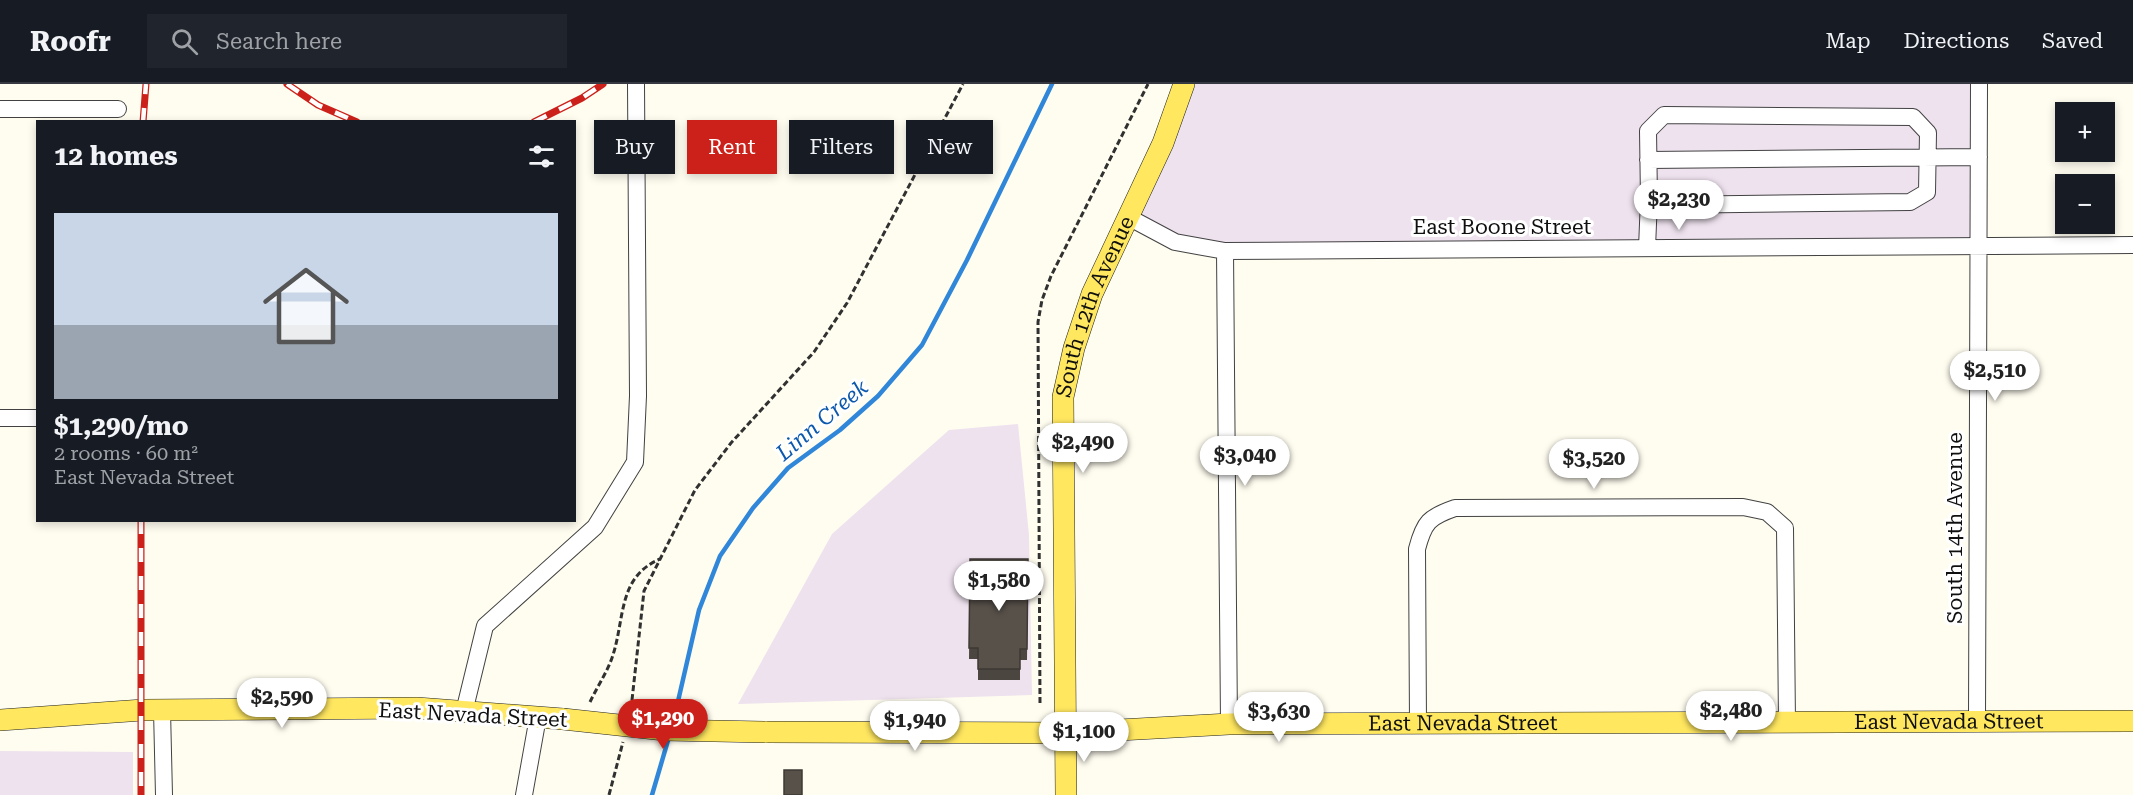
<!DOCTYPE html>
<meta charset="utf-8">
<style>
body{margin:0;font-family:"Roboto Serif",serif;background:#20242c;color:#f1f3f6;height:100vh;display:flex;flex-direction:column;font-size:22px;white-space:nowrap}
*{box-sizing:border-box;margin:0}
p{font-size:20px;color:#9ea1a6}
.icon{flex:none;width:33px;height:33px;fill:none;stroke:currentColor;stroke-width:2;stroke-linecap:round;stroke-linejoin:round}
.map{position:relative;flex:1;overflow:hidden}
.details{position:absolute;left:36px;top:36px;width:540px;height:402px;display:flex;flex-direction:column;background:#171b24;border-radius:0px;box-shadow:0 3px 9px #0003}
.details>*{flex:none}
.guide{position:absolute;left:594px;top:36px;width:570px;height:54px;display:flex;gap:12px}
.controls{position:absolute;left:2055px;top:18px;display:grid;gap:12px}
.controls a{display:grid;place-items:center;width:60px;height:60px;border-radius:0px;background:#171b24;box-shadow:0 3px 9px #0003;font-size:30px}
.price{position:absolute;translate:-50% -51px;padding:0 14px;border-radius:21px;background:#fff;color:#222;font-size:20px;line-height:39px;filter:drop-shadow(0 2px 3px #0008)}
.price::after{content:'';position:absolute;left:50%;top:36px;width:18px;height:14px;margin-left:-9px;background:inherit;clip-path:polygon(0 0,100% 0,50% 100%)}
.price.on{background:#cc211a;color:#fff}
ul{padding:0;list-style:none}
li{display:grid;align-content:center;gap:12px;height:318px;padding:0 18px}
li+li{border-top:2px solid #363941}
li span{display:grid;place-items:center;height:186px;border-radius:0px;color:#555}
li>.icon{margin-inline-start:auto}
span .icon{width:108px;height:108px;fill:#fffc;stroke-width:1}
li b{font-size:26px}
h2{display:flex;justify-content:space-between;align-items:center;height:72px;padding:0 18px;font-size:26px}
.chip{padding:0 21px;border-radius:0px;background:#171b24;box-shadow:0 3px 9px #0003;font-size:21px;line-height:54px}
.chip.on{background:#cc211a;color:#fff}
header{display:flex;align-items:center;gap:36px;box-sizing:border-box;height:84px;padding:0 30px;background:#171b24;border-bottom:2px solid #363941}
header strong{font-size:28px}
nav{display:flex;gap:33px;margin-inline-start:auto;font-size:21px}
.search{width:420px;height:54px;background:#20242c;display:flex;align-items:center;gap:15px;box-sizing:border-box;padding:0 21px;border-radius:0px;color:#9ea1a6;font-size:22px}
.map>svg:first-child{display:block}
</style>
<header>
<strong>Roofr</strong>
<div class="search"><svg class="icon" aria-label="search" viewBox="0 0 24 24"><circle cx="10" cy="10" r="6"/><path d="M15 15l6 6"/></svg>Search here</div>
<nav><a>Map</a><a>Directions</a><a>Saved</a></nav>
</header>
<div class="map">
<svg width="2133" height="711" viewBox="0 0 2133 711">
<rect width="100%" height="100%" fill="#fffdf0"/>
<path fill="#eee2ee" d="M1184,0h795l-1,162 -753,5 -95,-33z
M1018,340l11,111 3,160 -294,9 94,-170 117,-104z
M0,667l133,1v43h-133z"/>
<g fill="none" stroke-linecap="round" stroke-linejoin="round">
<path stroke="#3087d9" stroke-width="4.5" d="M673,639l26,-113 21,-54 33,-48 35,-40 52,-38 38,-34 44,-51 45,-85 85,-176
M652,711l17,-58"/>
<defs>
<path id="minor" d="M0,25h118
M1664,31l249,2 15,16 -1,59 -17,10 -249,3 -12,-6 -1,-68z
M1648,76l331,-3
M1130,134l45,24 50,9 908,-6
M1647,164l2,-49
M1225,167l4,473
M0,334h38
M162,626l2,85
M464,628l21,-86 110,-99 40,-65 3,-66 -2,-312
M1977,636l2,-636
M1418,640l-1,-175c7,-27 12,-32 38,-41l288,-1 24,5 18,16 2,195
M524,711l14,-78"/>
<g id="major">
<path d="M0,636l143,-10 274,-2 146,11"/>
<path id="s1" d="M765,648l299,1 165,-9 904,-3"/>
<path id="s2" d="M1066,711l-3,-398 11,-49 18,-54 71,-151 21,-59"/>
</g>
</defs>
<use href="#minor" stroke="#424242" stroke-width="18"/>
<use href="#major" stroke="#202020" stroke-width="22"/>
<path stroke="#313131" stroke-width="3" stroke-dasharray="6 3" stroke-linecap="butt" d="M590,618c7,-15 18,-31 23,-47 12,-38 5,-78 47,-96
M1040,619l-2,-381 4,-22 9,-24 97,-192
M631,625l13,-118 51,-101 36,-47 83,-91 33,-49 116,-219
M609,711l14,-53"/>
<use href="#minor" stroke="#fff" stroke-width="16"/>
<use href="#major" stroke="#ffe760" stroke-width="21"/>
<defs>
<path id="rail" d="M287,0l31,21 39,17
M143,38l3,-38
M534,38l48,-24 21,-14
M141,436v275"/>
</defs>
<use href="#rail" stroke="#cc211a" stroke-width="7"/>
<use href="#rail" stroke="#fff" stroke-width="4.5" stroke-dasharray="14" stroke-linecap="butt"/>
<defs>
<path id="major-bridge" d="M563,635l102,11 100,2"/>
</defs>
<use href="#major-bridge" stroke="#202020" stroke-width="22" stroke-linecap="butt"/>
<use href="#major-bridge" stroke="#ffe760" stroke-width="21"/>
</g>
<path fill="#4c4640" d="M970,475h58l-1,101h-7v20h-42v-21h-9z"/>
<path fill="#58514a" stroke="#3e3934" stroke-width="1.5" d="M970,475h58l-1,90h-7v20h-42v-21h-9z
M784,686h18v25h-18z"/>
<g text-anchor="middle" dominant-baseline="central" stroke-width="6" stroke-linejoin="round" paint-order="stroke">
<g font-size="21" fill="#0f0f0f" stroke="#fff">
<text x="1502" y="143">East Boone Street</text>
<text stroke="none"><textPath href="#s2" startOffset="494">South 12th Avenue</textPath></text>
<text transform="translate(1955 444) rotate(-90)">South 14th Avenue</text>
<text transform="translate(473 631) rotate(3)">East Nevada Street</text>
<text stroke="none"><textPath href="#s1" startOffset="1184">East Nevada Street</textPath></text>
<text stroke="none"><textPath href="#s1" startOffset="698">East Nevada Street</textPath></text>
</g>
<g font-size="22" font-style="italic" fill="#0c58ac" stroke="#fff">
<text transform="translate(822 336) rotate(-40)">Linn Creek</text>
</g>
</g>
</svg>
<div class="controls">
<a>+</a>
<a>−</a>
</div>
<b class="price" style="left:1679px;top:147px">$2,230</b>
<b class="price" style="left:1995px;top:318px">$2,510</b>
<b class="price" style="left:1083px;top:390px">$2,490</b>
<b class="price" style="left:1245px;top:403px">$3,040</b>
<b class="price" style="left:1594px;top:406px">$3,520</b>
<b class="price" style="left:999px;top:528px">$1,580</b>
<b class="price" style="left:282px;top:645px">$2,590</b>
<b class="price" style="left:1731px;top:658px">$2,480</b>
<b class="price" style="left:1279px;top:659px">$3,630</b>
<b class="price on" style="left:663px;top:666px">$1,290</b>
<b class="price" style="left:915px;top:668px">$1,940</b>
<b class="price" style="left:1084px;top:679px">$1,100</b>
<div class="guide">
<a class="chip">Buy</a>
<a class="chip on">Rent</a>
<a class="chip">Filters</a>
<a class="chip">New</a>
</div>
<section class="details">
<h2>12 homes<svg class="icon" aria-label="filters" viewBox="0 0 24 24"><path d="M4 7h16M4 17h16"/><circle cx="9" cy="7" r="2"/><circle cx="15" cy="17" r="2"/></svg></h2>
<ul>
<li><span style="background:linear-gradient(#c9d6e8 60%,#9aa5b1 0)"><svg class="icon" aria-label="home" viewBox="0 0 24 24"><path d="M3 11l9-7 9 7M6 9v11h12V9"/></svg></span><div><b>$1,290/mo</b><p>2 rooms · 60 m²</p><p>East Nevada Street</p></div></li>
</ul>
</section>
</div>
